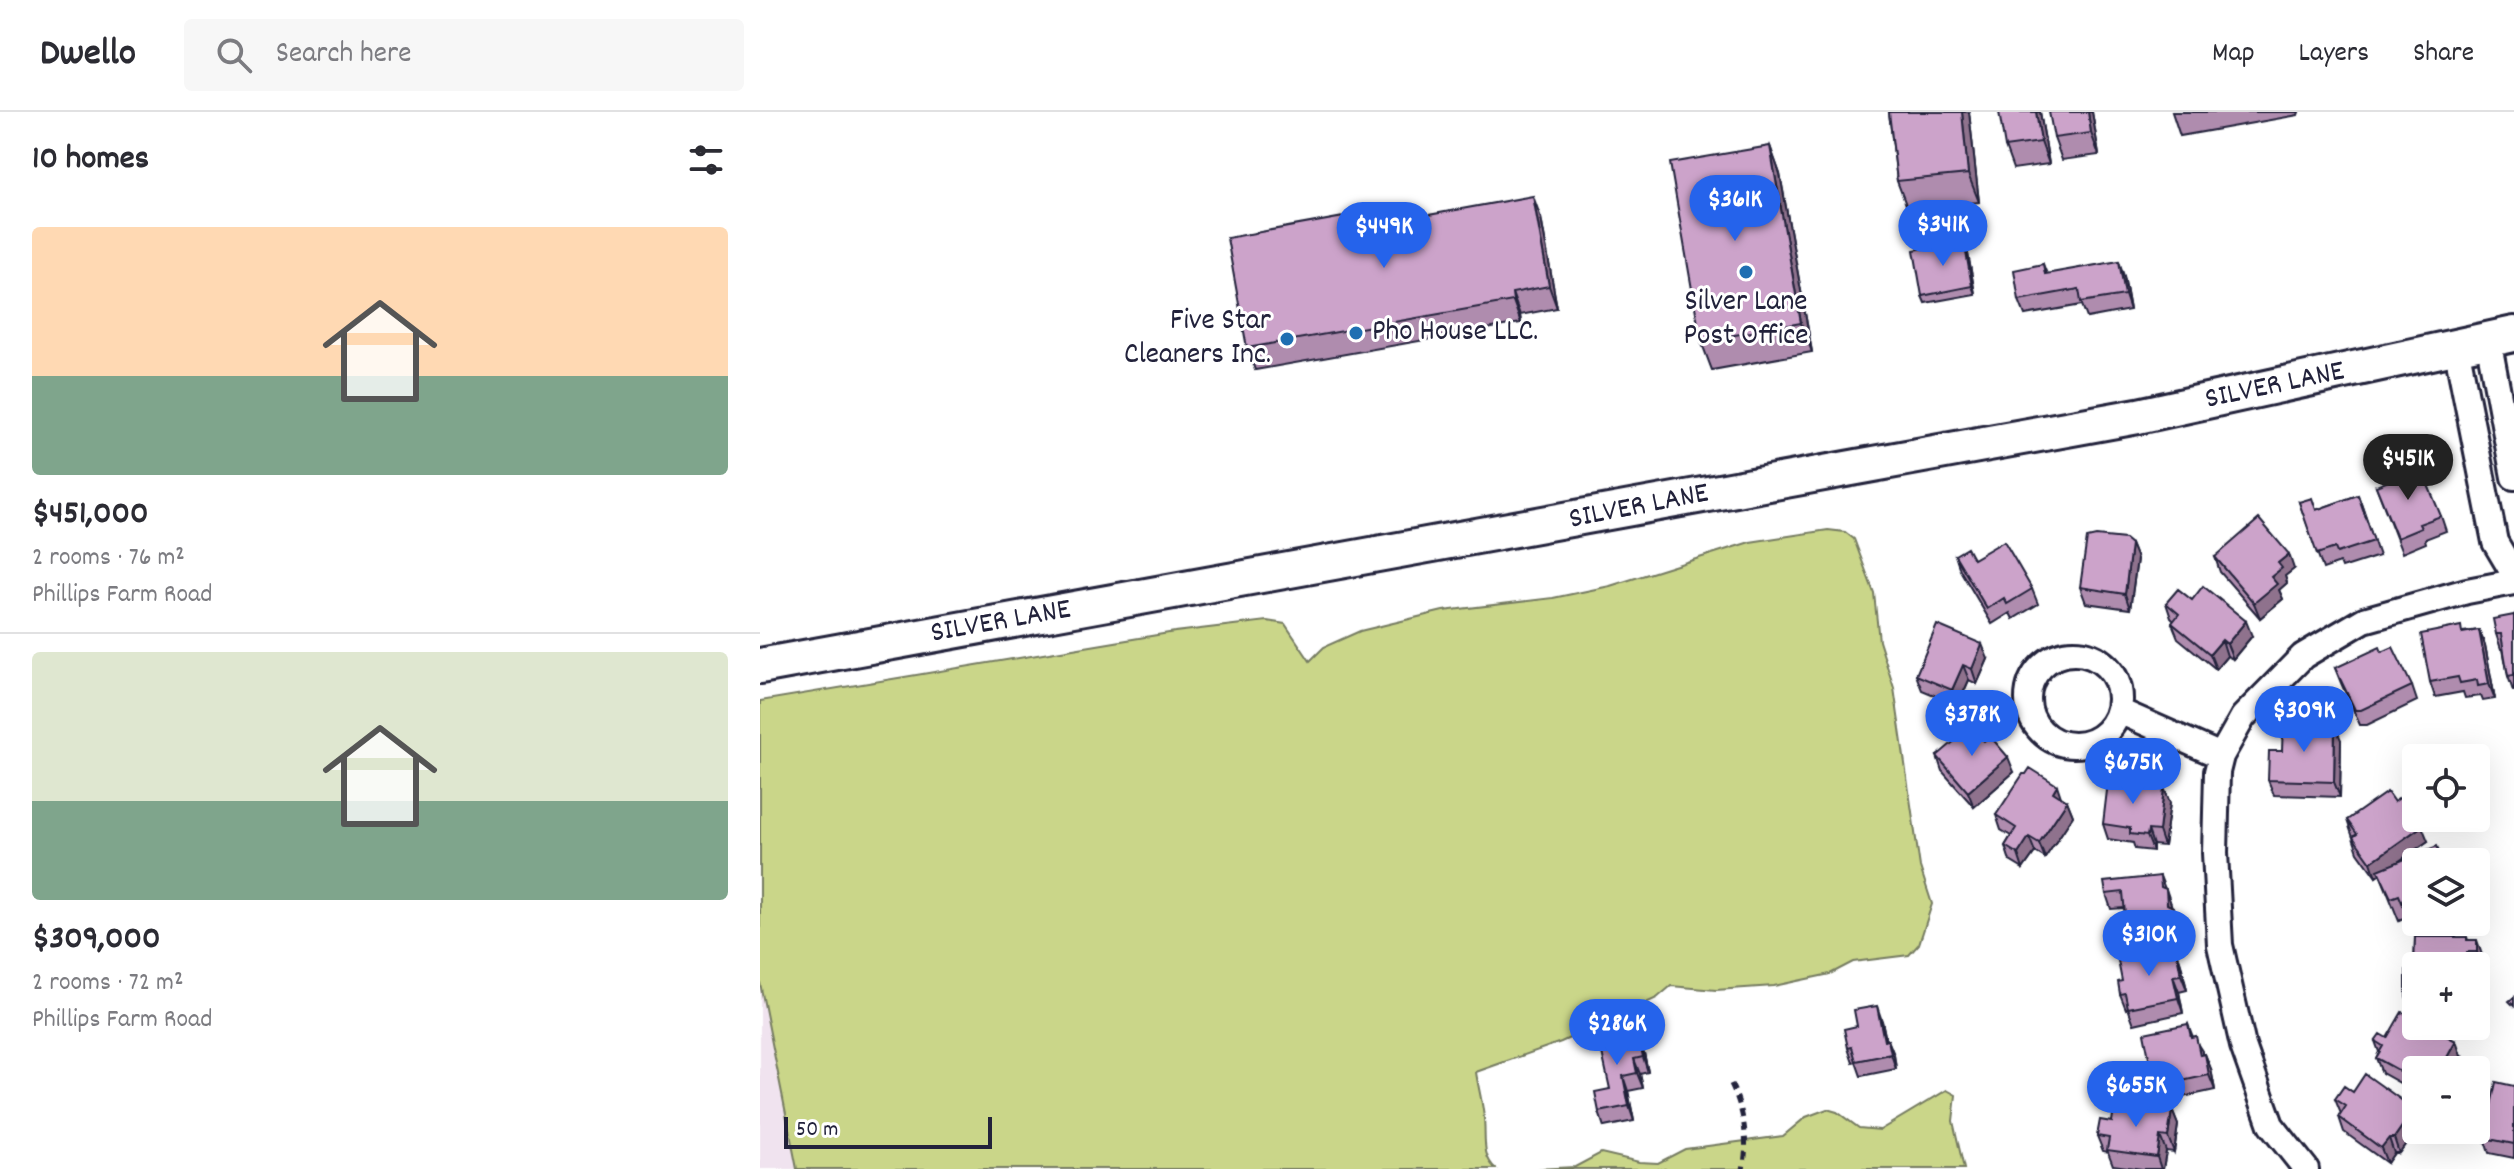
<!DOCTYPE html>
<meta charset="utf-8">
<style>
body{margin:0;font-family:Dekko,sans-serif;background:#f7f7f7;color:#2b2b33;height:100vh;display:flex;flex-direction:column;font-size:30px;white-space:nowrap}
*{box-sizing:border-box;margin:0}
p{font-size:26px;color:#7c7c81}
.icon{flex:none;width:44px;height:44px;fill:none;stroke:currentColor;stroke-width:2;stroke-linecap:round;stroke-linejoin:round}
.map{position:relative;flex:1;overflow:hidden}
.details{display:flex;flex-direction:column;background:#fff;width:760px}
.details>*{flex:none}
.buttons{position:absolute;left:1642px;top:632px;display:grid;gap:16px}
.buttons a{display:grid;place-items:center;width:88px;height:88px;border-radius:8px;background:#fff;box-shadow:0 8px 32px #0002;font-size:40px}
.scale{position:absolute;left:24px;bottom:20px;width:208px;box-sizing:border-box;padding-left:8px;border:4px solid #22223b;border-top:0;font-size:22px;line-height:28px;white-space:nowrap;color:#22223b;-webkit-text-stroke:6px #fff;paint-order:stroke}
.price{position:absolute;translate:-50% -68px;padding:0 18px;border-radius:28px;background:#2563eb;color:#fff;font-size:26px;line-height:52px;filter:drop-shadow(0 2px 4px #0008)}
.price::after{content:'';position:absolute;left:50%;top:48px;width:24px;height:18px;margin-left:-12px;background:inherit;clip-path:polygon(0 0,100% 0,50% 100%)}
.price.current{background:#222;color:#fff}
ul{padding:0;list-style:none}
li{display:grid;align-content:center;gap:16px;height:424px;padding:0 32px}
li+li{border-top:2px solid #e1e1e2}
li span{display:grid;place-items:center;height:248px;border-radius:8px;color:#555}
li>.icon{margin-inline-start:auto}
span .icon{width:144px;height:144px;fill:#fffc;stroke-width:1}
li b{font-size:34px}
h2{display:flex;justify-content:space-between;align-items:center;height:96px;padding:0 32px;font-size:34px}
header{display:flex;align-items:center;gap:48px;box-sizing:border-box;height:112px;padding:0 40px;background:#fff;border-bottom:2px solid #e1e1e2}
header strong{font-size:38px}
nav{display:flex;gap:44px;margin-inline-start:auto;font-size:28px}
.search{width:560px;height:72px;background:#f7f7f7;display:flex;align-items:center;gap:20px;box-sizing:border-box;padding:0 28px;border-radius:8px;color:#7c7c81;font-size:30px}
main{display:flex;flex:1;min-height:0}
.map>svg:first-child{display:block}
</style>
<header>
<strong>Dwello</strong>
<div class="search"><svg class="icon" aria-label="search" viewBox="0 0 24 24"><circle cx="10" cy="10" r="6"/><path d="M15 15l6 6"/></svg>Search here</div>
<nav><a>Map</a><a>Layers</a><a>Share</a></nav>
</header>
<main>
<section class="details">
<h2>10 homes<svg class="icon" aria-label="filters" viewBox="0 0 24 24"><path d="M4 7h16M4 17h16"/><circle cx="9" cy="7" r="2"/><circle cx="15" cy="17" r="2"/></svg></h2>
<ul>
<li><span style="background:linear-gradient(#ffd9b3 60%,#7fa58c 0)"><svg class="icon" aria-label="home" viewBox="0 0 24 24"><path d="M3 11l9-7 9 7M6 9v11h12V9"/></svg></span><div><b>$451,000</b><p>2 rooms · 76 m²</p><p>Phillips Farm Road</p></div></li>
<li><span style="background:linear-gradient(#dfe7d0 60%,#7fa58c 0)"><svg class="icon" aria-label="home" viewBox="0 0 24 24"><path d="M3 11l9-7 9 7M6 9v11h12V9"/></svg></span><div><b>$309,000</b><p>2 rooms · 72 m²</p><p>Phillips Farm Road</p></div></li>
</ul>
</section>
<div class="map">
<svg width="1754" height="1057" viewBox="0 0 1754 1057">
<rect width="100%" height="100%" fill="#fff"/>
<filter id="ink" filterUnits="userSpaceOnUse"><feTurbulence type="fractalNoise" baseFrequency=".0125" numOctaves="2"/><feDisplacementMap in="SourceGraphic" scale="16" xChannelSelector="R" yChannelSelector="G"/><feConvolveMatrix kernelMatrix="1 2 1 2 8 2 1 2 1" color-interpolation-filters="sRGB"/></filter>
<g filter="url(#ink)">
<path fill="#f0e3ef" d="M0,871l37,180v6h-37z"/>
<path fill="#cad689" stroke="#767c62" stroke-width="2" d="M1068,418l17,2 9,7 20,54 5,48 15,47 26,179 12,37 -13,40 -10,11 -56,7 -23,12 -56,12 -58,4 -45,-4 -14,12 -96,44 -85,30c2,15 7,31 8,47 2,18 -3,37 12,50h-699l-37,-186v-282l415,-69 92,-11 18,3 25,37 14,-14 36,-16 83,-20 110,-13 57,-12 140,-44z
M1187,978l9,5 -3,26 11,48h-428l39,-2 26,-14 38,9 19,1 27,-14 98,-13 23,-19 21,-8 10,3 22,16 21,2z"/>
<g fill="none" stroke-linecap="round" stroke-linejoin="round">
<defs>
<path id="minor" d="M1728,227l26,138
M1696,234l39,196 19,32
M1268 587a46 46 0 1 1 92 0a46 46 0 1 1-92 0Z
M1359,599l102,45
M1546,1057l-35,-44 -28,-79 -23,-101 -5,-92 2,-81 4,-16 22,-39 60,-61 61,-36 103,-29 47,-9"/>
<path id="secondary" d="M0,554l1378,-250 376,-82"/>
</defs>
<use href="#minor" stroke="#22223b" stroke-width="30"/>
<use href="#secondary" stroke="#22223b" stroke-width="40"/>
<path stroke="#22223b" stroke-width="5" stroke-dasharray="8 6" stroke-linecap="butt" d="M971,972c13,26 18,57 12,85"/>
<use href="#minor" stroke="#fff" stroke-width="24"/>
<use href="#secondary" stroke="#fff" stroke-width="34"/>
</g>
<path fill="#af8cae" stroke="#22223b" stroke-width="2" d="M1129,0h80l10,90 -71,8 -11,-29z
M1280,0l9,52 -36,5 -8,-22z
M1332,0l7,43 -37,5 -8,-22z
M1412,0h127l-1,3 -118,21z
M1010,34l10,28 32,178 -100,18 -11,-29z
M781,106l16,90 -37,7 1,8 -266,47 -8,-22 134,-124z
M1207,136l8,46 -50,9 -3,-7z
M1283,152l4,10 77,2 6,34 -43,8 -5,-13 -57,10 -6,-15z
M1616,374l65,30 5,15 -21,8 1,4 -24,10z
M1598,383l21,61 -37,12 -2,-5 -17,6 -24,-67 17,8z
M1371,432l6,15 -7,50 -44,-6 -6,-16z
M1195,443l18,4 59,30 6,15 -25,15 -3,-6 -18,11 -32,-54z
M1455,445l79,12 -9,7 2,7 -8,7 4,9 -23,19 -40,-46z
M1432,488l60,36 -19,23 -6,-3 -11,13 -38,-31 -6,-15 2,-2 -3,-3 -5,-15z
M1754,503v76h-1l-5,-15 -5,-27h-2l-5,-15z
M1719,518l6,15 10,54 -12,2 -2,-5 -16,2 -2,-6 -28,5 -5,-15 33,-50z
M1228,547l-11,25 -8,-4 -11,25 -36,-15 -6,-15z
M1575,556l77,18 5,15 -50,24h-7l-19,-42z
M1581,628l-1,57 -66,-2 -6,-15 14,-29z
M1224,629l30,31 -40,35 -32,-36 -5,-15z
M1372,664l3,8 29,4 6,15 -6,43 -11,-1v6l-18,-2 -2,-6 -25,-4 -5,-15 15,-42z
M1301,685l6,4 6,15 -28,42 -10,-6 -12,17 -13,-8 -5,-15 6,-10 -10,-6 -5,-15z
M1634,690l34,39 -29,20 17,1v60h51l-38,15h38l1,3 14,15v12h-6v-1h-60v45h-5l-5,-15 8,-26 1,-33 -8,-20 -8,4 -19,-47 -4,3 -18,-25 -11,-32z
M1400,764l18,46 2,19 -6,6 -41,4 -6,-15 -3,-28 -13,1 -5,-15z
M1416,837l5,15 6,26 -8,2 4,21 -49,11 -6,-16 -2,1 -6,-15 2,-13z
M1122,909l4,19h2l6,15 2,14 -35,7 -5,-14 -3,1 -5,-15 9,-22z
M1428,912l5,13 9,14v3h3l6,15 4,21 -55,12 -5,-15z
M1627,926l74,18 -45,14v22l-34,-19 -6,-15 3,-6 -4,-11z
M872,927l12,14 4,19 -8,2 3,14 -15,3 6,30 -30,6 -5,-15z
M1754,974v72l-25,-5 -5,-15z
M1593,980l61,17 2,5v16l-17,23h-5l-7,10 -43,-31 -5,-15 2,-3 -6,-15z
M1412,998l6,15 -4,27 -8,-1 -3,18h-21l-29,-4 -5,-13 -5,-1 -6,-15 15,-14z"/>
<path fill="#8f728d" stroke="#22223b" stroke-width="2" d="M1202,0h7l10,90 -11,-28z
M1276,0h4l9,52 -8,-22z
M1328,0h4l7,43 -8,-22z
M1010,34l10,28 32,178 -11,-29z
M773,84l8,22 16,90 -8,-22z
M1204,129l3,7 8,46 -3,-8z
M1359,149l5,15 6,34 -5,-15z
M752,181l8,22 1,8 -8,-22z
M1371,432l6,15 -7,50 -5,-15z
M1529,442l5,15 -9,7 2,7 -8,7 4,9 -23,19 -6,-15 17,-26 7,-14z
M1486,509l6,15 -19,23 -6,-15z
M1719,518l6,15 10,54 -6,-15z
M1462,528l5,16 -11,13 -6,-15z
M1222,532l6,15 -11,25 -5,-15z
M1203,553l6,15 -11,25 -6,-15z
M1575,613l6,15 -1,57 -6,-15z
M1248,645l6,15 -40,35 -6,-15z
M1297,673l5,15 -9,-8z
M1404,676l6,15 -6,43 -5,-15z
M1307,689l6,15 -28,42 -6,-15z
M1662,714l6,15 -52,36 -5,-15z
M1388,718l5,15v6l-6,-15z
M1269,725l6,15 -12,17 -5,-15z
M1406,777l5,15 1,15 -5,-15z
M1413,795l5,15 2,19 -6,6 -5,-16z
M1717,828l5,15v12l-5,-15z
M1416,837l5,15 6,26 -6,-15z
M1707,840l5,14h-5z
M1413,864l6,16 4,21 -5,-15z
M1117,894l5,15 7,35 -5,-15z
M879,926l5,15 4,19 -5,-15z
M1128,928l6,15 2,14 -5,-15z
M1696,929l5,15 -7,14h-14z
M1445,942l6,15 4,21 -6,-15z
M874,947l6,15 3,14 -6,-15z
M863,964l5,15 6,30 -5,-15z
M1654,997l2,5v16l-17,23 -5,-15z
M1412,998l6,15 -4,27 -6,-15z
M1400,1024l6,15 -3,18h-2l-4,-12z
M1629,1026l5,15 -7,10 -6,-15z"/>
<path fill="#cca3ca" stroke="#22223b" stroke-width="2" d="M1129,0h73l6,62 -71,7z
M1239,0h37l5,30 -36,5z
M1289,0h39l3,21 -37,5z
M1010,34l31,177 -100,18 -31,-178z
M773,84l16,90 -37,7 1,8 -266,47 -20,-110 150,-27 2,13z
M1204,129l8,45 -50,10 -8,-46z
M1359,149l6,34 -44,7 -2,-13 -60,11 -5,-30 29,-6 2,10z
M1661,356l20,48 -22,8 2,4 -24,10 -21,-52z
M1598,383l16,46 -37,12 -2,-5 -18,6 -18,-52 13,-4 4,12z
M1499,407l30,35 -11,9 4,5 -11,9 6,7 -23,19 -39,-46z
M1336,424l29,3 6,5 -6,50 -45,-7 7,-49z
M1244,429l28,48 -25,15 -3,-6 -17,11 -32,-54 12,-7 6,11z
M1443,474l43,35 -19,23 -5,-4 -12,14 -38,-31 7,-9 -13,-11 12,-14 14,11z
M1754,503v60l-6,1 -7,-42h-5l-3,-15z
M1177,513l45,19 -10,25 -9,-4 -11,25 -36,-15z
M1701,514l1,7 17,-3 10,54 -11,2 -1,-6 -17,3 -2,-6 -28,5 -9,-48z
M1620,535l2,5 11,-5 19,39 -51,24h-6l-20,-42z
M1523,611l52,2 -1,57 -66,-2 1,-29h13z
M1211,615l13,14 6,-5 18,21 -40,35 -31,-36z
M1270,656l27,17 -4,7 14,9 -28,42 -10,-6 -11,17 -13,-8 11,-18 -20,-13 27,-41h3z
M1359,663l13,1 -1,8 33,4 -5,43 -11,-1 -1,6 -17,-2v-6l-27,-4 5,-42h10z
M1627,680l7,10 8,-6 20,30 -51,36 -18,-25 4,-3 -10,-14z
M1677,734l6,16h-27v55l-7,3 -10,-25 -8,3 -13,-28z
M1400,764l1,11 5,2 1,15 6,3 2,19 -6,5 -42,5 -4,-44 -17,2 -2,-12z
M1655,825h52v3h10v12h-10v14h-51v30h-10v-26h8z
M1416,837l5,26 -8,1 5,22 -50,10 -3,-15 -5,1 -2,-12 4,-1 -4,-20z
M1754,885v9l-5,-5z
M1117,894l7,35 4,-1 3,14 -35,7 -4,-14 -4,1 -4,-19 13,-3 -3,-16z
M1642,900l14,7v7h12l28,15 -16,29h-24v10l-40,-22 7,-12 -8,-5 5,-7 7,4z
M1428,912l3,13 5,-1 4,19 5,-1 4,21 -54,12 -11,-54z
M868,916l3,12 8,-2 4,19 -9,2 3,14 -14,3 6,30 -30,6 -4,-20 15,-3 -12,-55z
M1605,962l49,35 -20,29h-5l-8,10 -42,-31 7,-11 -11,-7 9,-13 9,6z
M1736,970l18,4v58l-30,-6z
M1355,989l57,9 -4,27 -8,-1 -3,21 -50,-7 2,-12 -12,-2 3,-16 12,2z"/>
</g>
<g fill="#1f6fb2" stroke="#fff" stroke-width="3">
<circle cx="986" cy="160" r="8"/>
<circle cx="596" cy="221" r="8"/>
<circle cx="527" cy="227" r="8"/>
</g>
<g text-anchor="middle" dominant-baseline="central" stroke-width="6" stroke-linejoin="round" paint-order="stroke">
<g font-size="30" fill="#22223b" stroke="#fff">
<text x="986" y="191">Silver Lane<tspan x="986" dy="34">Post Office</tspan></text>
<text x="511" y="210" text-anchor="end">Five Star<tspan x="511" dy="34">Cleaners Inc.</tspan></text>
<text x="612" y="221" text-anchor="start">Pho House LLC.</text>
</g>
<g font-size="30" fill="#22223b" stroke="#fff">
<text transform="translate(1515 275) rotate(-12)">SILVER LANE</text>
<text transform="translate(879 396) rotate(-11)">SILVER LANE</text>
<text transform="translate(241 511) rotate(-10)">SILVER LANE</text>
</g>
</g>
</svg>
<div class="buttons">
<a><svg class="icon" aria-label="locate" viewBox="0 0 24 24"><circle cx="12" cy="12" r="6"/><path d="M12 2v4M12 18v4M2 12h4M18 12h4"/></svg></a>
<a><svg class="icon" aria-label="layers" viewBox="0 0 24 24"><path d="M12 4l9 5-9 5-9-5zM3 14l9 5 9-5"/></svg></a>
<a>+</a>
<a>−</a>
</div>
<div class="scale">50 m</div>
<b class="price" style="left:975px;top:131px">$361K</b>
<b class="price" style="left:1183px;top:156px">$341K</b>
<b class="price" style="left:624px;top:158px">$449K</b>
<b class="price current" style="left:1648px;top:390px">$451K</b>
<b class="price" style="left:1544px;top:642px">$309K</b>
<b class="price" style="left:1212px;top:646px">$378K</b>
<b class="price" style="left:1373px;top:694px">$675K</b>
<b class="price" style="left:1389px;top:866px">$310K</b>
<b class="price" style="left:857px;top:955px">$286K</b>
<b class="price" style="left:1376px;top:1017px">$655K</b>
</div>
</main>
